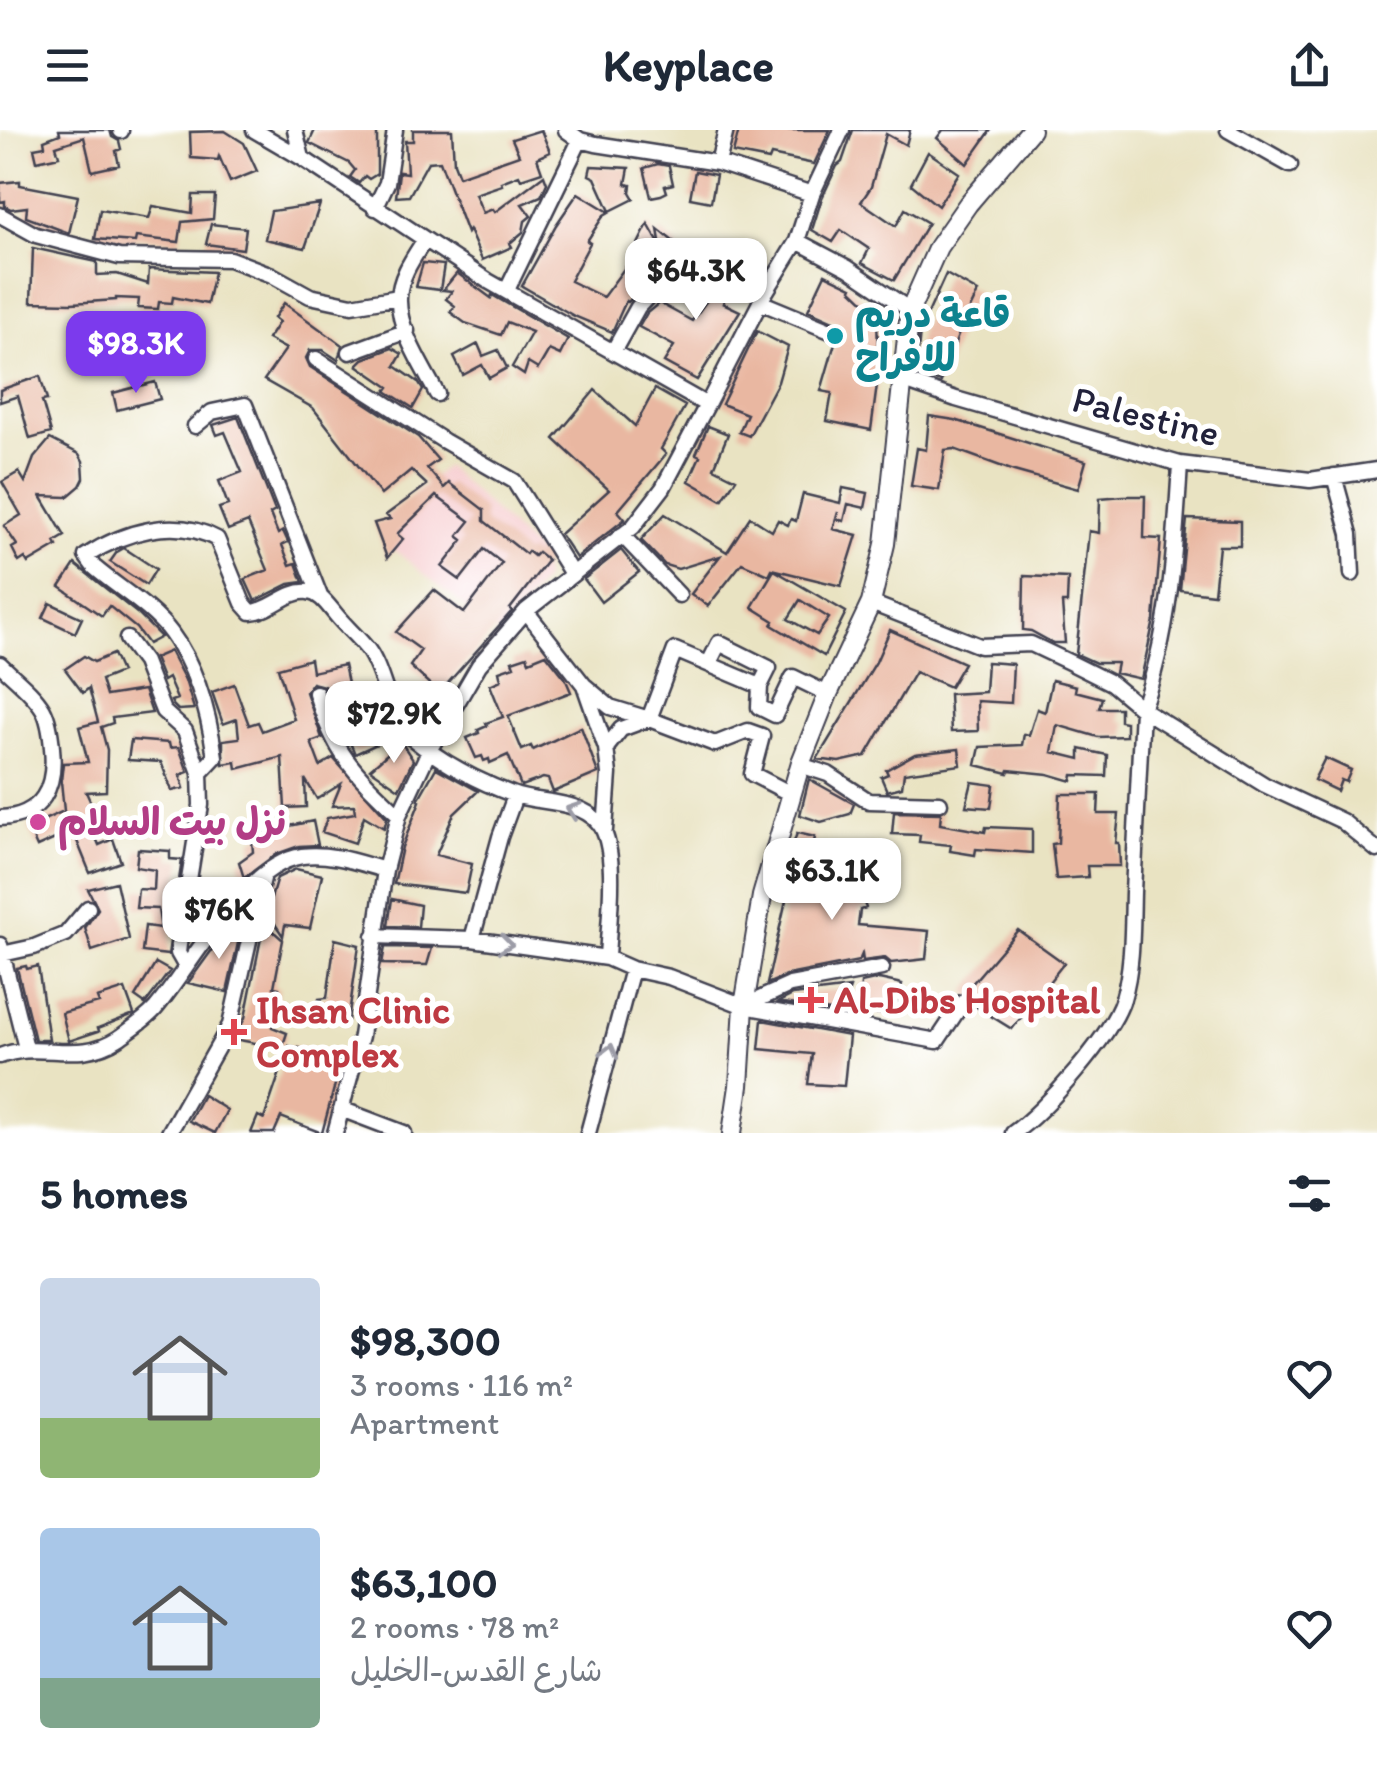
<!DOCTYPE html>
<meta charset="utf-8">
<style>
body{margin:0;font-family:Itim,"Playpen Sans Arabic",sans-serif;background:#f2f2f3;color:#1f2937;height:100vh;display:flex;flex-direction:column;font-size:38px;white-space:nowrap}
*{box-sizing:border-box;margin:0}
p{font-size:32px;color:#747a83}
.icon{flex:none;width:55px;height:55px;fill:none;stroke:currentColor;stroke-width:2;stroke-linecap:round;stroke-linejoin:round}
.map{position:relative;height:1003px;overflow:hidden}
.panel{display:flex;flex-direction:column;background:#fff;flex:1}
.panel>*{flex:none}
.price{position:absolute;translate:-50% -85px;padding:0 22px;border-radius:20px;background:#fff;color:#222;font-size:32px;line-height:65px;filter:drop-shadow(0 2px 5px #0008)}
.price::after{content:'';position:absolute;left:50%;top:60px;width:30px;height:22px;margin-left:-15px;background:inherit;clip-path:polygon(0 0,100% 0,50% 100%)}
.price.selected{background:#7c3aed;color:#fff}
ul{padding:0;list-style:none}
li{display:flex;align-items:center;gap:30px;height:250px;padding:0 40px}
li span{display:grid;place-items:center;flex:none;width:280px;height:200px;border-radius:10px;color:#555}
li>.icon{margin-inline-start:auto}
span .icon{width:120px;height:120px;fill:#fffc;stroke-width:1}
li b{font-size:42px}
h2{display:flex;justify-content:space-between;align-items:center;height:120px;padding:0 40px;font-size:42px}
header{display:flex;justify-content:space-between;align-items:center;height:130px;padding:0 40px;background:#fff;font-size:45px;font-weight:700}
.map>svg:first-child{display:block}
</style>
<header><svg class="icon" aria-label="menu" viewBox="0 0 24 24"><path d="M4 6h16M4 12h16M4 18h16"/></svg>Keyplace<svg class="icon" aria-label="share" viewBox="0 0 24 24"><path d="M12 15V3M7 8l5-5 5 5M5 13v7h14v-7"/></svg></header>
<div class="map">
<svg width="1377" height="1003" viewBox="0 0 1377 1003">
<rect width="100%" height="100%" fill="#fff"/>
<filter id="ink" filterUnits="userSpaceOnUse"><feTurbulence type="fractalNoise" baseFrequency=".01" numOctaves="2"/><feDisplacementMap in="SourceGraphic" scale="20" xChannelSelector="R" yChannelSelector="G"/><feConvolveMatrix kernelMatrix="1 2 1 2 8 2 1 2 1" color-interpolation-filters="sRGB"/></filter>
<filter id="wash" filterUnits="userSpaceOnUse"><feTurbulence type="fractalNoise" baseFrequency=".0048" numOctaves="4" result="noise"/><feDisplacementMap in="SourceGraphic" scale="40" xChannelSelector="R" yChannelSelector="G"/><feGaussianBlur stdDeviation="2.25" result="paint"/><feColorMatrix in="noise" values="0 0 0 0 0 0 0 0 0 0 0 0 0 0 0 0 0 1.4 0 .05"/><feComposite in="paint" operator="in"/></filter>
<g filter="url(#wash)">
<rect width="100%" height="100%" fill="#e9e3c2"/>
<path fill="#f7cfd1" d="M446,336l97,91 1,23 -45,55 -106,-86 -7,-32z"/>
<g id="blocks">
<path fill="#e9b7a1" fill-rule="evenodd" d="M59,0h51l2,7 7,4 2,8 -5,2 3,14 -27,6 -8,-34 -28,9 3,10 -22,5 -3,-13 11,-2 -1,-6 16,-6z
M315,0h62v44l-8,5 -4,-3 -6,7 -9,-6 5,-7 -6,-7 -40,-20z
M413,0h39l2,33 5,13 60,-21 -7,-16 29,-9 9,22 -13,6 5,14 -21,7 -2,-4 -18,7 1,3 -27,9 8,19 10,-4 2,3 49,-37 3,8 -6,13 -19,8 9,12 -6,5 -2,11 -13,11 2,4 -30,13 -13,-30 -2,3 -27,-72 -12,1 -19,34 -13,1 3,-25 8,1 -2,-32h8z
M739,0h91l-16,34 -43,-9 -2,5 -36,-7z
M853,0h57l-4,15 -20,-11 -15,53 -10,15 35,24 9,-17 23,14 -34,57 -32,-17 7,-14 -28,-19 -8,12 -21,-12 10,-32 15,-32 5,-4z
M943,0h48l-24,34 -30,-26z
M225,1l19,12 13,28 -27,11 -11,-26 -1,4 -27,-2 -1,-26z
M928,22l31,21 -21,33 -27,-22z
M658,34l11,2 4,18 -8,2 2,6 -6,3 -10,2 -7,-29z
M591,36l38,2 -3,16 5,1 -1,7 4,7 -24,12 -15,-33 -6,-3z
M695,41l21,4 -5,27 -21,-4z
M20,51v4l58,11 -9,37 -43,-16 1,-10 -16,2 -6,-3v-5l-5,1v-19z
M578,63l31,19 -5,3 -17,26 3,2 -20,38 33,16 23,-31 24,13 -22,23 -2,-1 -14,31 -38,-16 -52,-30 34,-61z
M193,65h22l-2,24 -31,3 -3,20 -43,-5 -1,5 -40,-3 5,-29 49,8 4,-12 39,7z
M320,74l-15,44 -40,-9 6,-28z
M211,94l35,4 -3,21 -37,-5z
M648,94l13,23 -3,-18 21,17 -19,22 -25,-18z
M33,118l64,14v13l20,-1 31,10 1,-15 65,3 -7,32 -34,-7 -1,6 -13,-1 -1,7 -20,-1 1,-9 -23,-1v2l-44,3 -41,-1z
M701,127l34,15 -12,31 17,8 -43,69 -33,-18 10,-16 -35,-19 8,-14 12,-10 33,18 21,-29 -20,-10z
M423,133l21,2 -4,25 -24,-3z
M457,143l34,25 1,-3 76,44 -8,16 -11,-5 -11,19 -10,-6 -4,12 -12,-8 20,-35 -25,-10 -6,13 -36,-12 -15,-11 5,-6 -9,-7 6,-8 -9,-1z
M825,144l27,13 -1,2 26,25 1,41h3l-10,75 -44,-9 5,-28 -11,-2 14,-48 7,-2 4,-8 -6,-9 -32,-14z
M946,144l32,18 -18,38 -19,52 -25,-8 4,-43z
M284,173l58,42 -4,15 -15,-10h-13l-4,8 4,9 108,70 20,23 -11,8 17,20 5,-5 35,27v11l42,33 2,-3 6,5 4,-4 10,8 -38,49 2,2 -73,82 -29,-27 11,-16 -25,-18 38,-42 30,23 38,-50 -18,-14 -24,31 -18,-13 21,-27 -5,-4 12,-15 -34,-25 -39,38 6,5 -16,19 -13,-35 16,-4 -4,-4 41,-30 -16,-15 -30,25 -68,-87 -49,-28 22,-31 -18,-10 11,-17 -5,-4z
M757,201l31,16 -10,35 -29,54 -10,-4 8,-18 -25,-10z
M478,214l5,12 15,-6 9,18 -18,10 -7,-13 -19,10 -9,-18z
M392,218l10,6 -7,12 23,16 5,8 -10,18 -27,-17 3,-4 -32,-22 6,-6z
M40,246l7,24 -5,1 9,32 -21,6 -12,-43 -18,6v-12z
M155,252l5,17 -43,11 -4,-17z
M655,259l30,17 -24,43 5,5 -48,57 7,8 -49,39 -16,-24 49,-44 -55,-51 41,-49 40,36z
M929,286l26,4 131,41 -8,28 -64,-18 -60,-22 -9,1 -6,40 -28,-4 6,-38 9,2z
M238,287l37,94 -5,3 8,20 5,-3 5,11 -6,3 8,20 6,-2 7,19 -14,2 -34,17 -10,-22 23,-9 -20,-48 -20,8 -9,-22 9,-3 -9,-24 23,-9 -17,-40 -8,3 -4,-10z
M708,296l20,8 -14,34 22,11 -14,21 -33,-19 11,-25 -4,-2z
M50,309l29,15 4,7 1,17 -4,8 -13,11 -26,-1 24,40 -10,6 2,4 -29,17 -3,-5 -6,4 -7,-14 5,-3 -13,-19 17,-11 -19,-33 17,-10 6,10 9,-24z
M843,358l25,5 -3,15 -17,-4 -4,17 -8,-2 2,-7 -5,17 24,6 -16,51 -69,-17 -3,6 -27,-12 -34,43 -17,-12 29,-38 -42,13 -13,-4 -24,-25 24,-26 62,38 23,-35 22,14 6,-11 10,5 3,-6 5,2 7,-27 37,9z
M1124,366h21l-1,42 17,1 -7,81 -13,59 -26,-6 2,-10h-21l-20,-9 13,-123 10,2 1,-35z
M1187,389l53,2v25h-21l-5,48 -34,-4z
M124,418l32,21 -10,16 -36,-23 7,-10z
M621,420l18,22 -38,30 -17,-23z
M75,434l63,50 23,23 -13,7 -12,-16 -27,-22 -7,10 -42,-29z
M774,440l72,42 -22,44 -52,-31 2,-4 -22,-14zM800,470l29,18 -12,17 -29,-16z
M1024,446l44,2 -1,25h-5l3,40h-12l-22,-12 -8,-1z
M50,473l32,15 -7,15 -32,-15z
M890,500l74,33 -14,24 -35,-15 -49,84 -27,6 -22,-3 59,-97z
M170,521l15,29 9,29 -16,1 -5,-5 -2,-4 6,-2 -9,-21 -5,3 -9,-23z
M113,524l8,18 -20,8 5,16 38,-6 8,23 -40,5 1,5 -12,4 6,23 -1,41 -20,1 14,31 -9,3 8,19 14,-6 8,23 -31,11 -17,-42 -36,16 -9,-20 36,-16 -3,-30 2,-18 25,-1 -9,-35 19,-5 -9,-34 -6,5 -18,-24 19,-13 10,6z
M546,524l19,24 6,14 -63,24 14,34 9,-4 2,4 48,-23 17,46 -45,19 -5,-13 -5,-1 -22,8 -13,-31 -18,8 -1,-4 -5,2 -2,-5 -6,2 -9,-20 12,-5 -1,-3 9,-4 -1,-3 17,-6 -13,-32 11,-5 -2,-9 15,-5 -2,-5 15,-5 2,5z
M310,529l2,13 32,-7 10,45 24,-10 1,4 -13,9 13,30 -24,11 -17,-39 4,-1 -9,-16 -4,1 -5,-13 -12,-3 -6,9 16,46 -11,4 9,24 13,-8 54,60 -3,10 -20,-12 -9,27 -33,-11 5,-14 28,-5 -1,-8 -22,1 9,-22 -24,15 -12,-20 1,28 -21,1 -3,-51 -45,12 -1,-7 -13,2v-24l16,-2 -2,-19 -14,5 -11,-32 22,-8 15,41 9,-3 4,9 32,-12 -16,-51z
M987,532l26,2 -2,39 -34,-2 1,30 -27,1 -2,-38 36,-2z
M1052,550l24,6 -1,5 27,7 -3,10h21v13l6,1v14l-28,1 -41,-12 -5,27 28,7v-10l27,6 -1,21 -33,-1 -1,6 -24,-7 -39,-4 -1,3 -32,-8 4,-18 42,-2 2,-11 5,1 8,-26 8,3z
M131,610l38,3 1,5 9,-1 9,25 -8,3 4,13 -12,3 -11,-29 -33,-2z
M401,612l12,18 -14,29 -29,-20z
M959,619l2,16 -57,8 -2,14 -15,4 -6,-14 7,-3 -2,-4 29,-16z
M1325,628l26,12 -5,12 -5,-2 -4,11 -23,-11z
M436,638l42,23 -24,23 -18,41 36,9 -6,29 -72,-9 8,-37 18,-46 -2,-1z
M809,649l45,25 -4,10 -29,8 -21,-7z
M972,652l22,3 -3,23 -25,-2z
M1060,664h39l-1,20h21l-3,29h3l1,23h-33l1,11 -32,2 -4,-35 6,-1z
M894,682l47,1 -1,11 45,8 1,-5 46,2v24l-56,-4 -1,6 -25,-4 1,-6 -32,-3 1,-7 -28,-1z
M313,691l5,24 -19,1 -23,8 -32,24 -5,-16 14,-10 -1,-11 14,-10z
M797,703l18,4 -3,16 -14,31 50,-20 18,44 -6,2 -2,15 71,6 -3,28 -35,4 -6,-5 -22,3 -1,-7 -3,7 -71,14 -21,9 24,-106 -9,-1z
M138,719l32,2v8l12,1 -14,95 -26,-3 3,-26 16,2 -3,-19 -22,-1 2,-19 16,1 1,-20 -19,-3z
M296,739l26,6 -12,53 -25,-3 -2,11 -16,-24 10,-34z
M116,752l13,57 -37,12 -7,-23 13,-19 -10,-20z
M392,769l28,6 -2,22 -30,-1z
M233,791l9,4 -15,67 -39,-9z
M264,793l19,17 -9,47 5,1 -7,39 15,6 -5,15 -48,-9 11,-21z
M1018,800l46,33 -52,66 -39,-24 -1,-9 -7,-4z
M335,809l24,6 -11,76 -32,-7 3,-15 8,-1z
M385,817l47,1 -5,17 -45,-1z
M156,833l14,8 -25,33 -10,-7z
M26,836l1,3 11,-3 11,74h-14l-18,-72z
M879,849l23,5 -9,31 -34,-3 2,-29z
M850,858l-9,25 -62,-11 14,-7z
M125,859l9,25 -36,14 1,3 -30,10 -7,-28 37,-10 -2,-5z
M762,890l87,16 -5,50 -36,-2 4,-30 -53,-5z
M289,916l15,3 18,11 19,2 -19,71 -41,-16 -7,16h-23l7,-17 6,3z
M203,965l24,15 -12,23 -26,-12z"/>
</g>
</g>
<g filter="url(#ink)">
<use href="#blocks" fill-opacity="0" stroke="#403f4f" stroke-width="2.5"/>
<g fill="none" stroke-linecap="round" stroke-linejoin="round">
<defs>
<path id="minor" d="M121,0v1
M254,0l48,28 186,123 219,124 58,-112 32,-52 15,-47 30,-64
M295,0l7,28
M566,0l14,10 16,4 122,19 94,31
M1228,0l62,35
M718,33l8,-33
M375,78l12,-25 8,-53
M0,85l36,20 83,22 111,2 42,16 38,21 42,9 47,-8
M424,111c-11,17 -25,37 -25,58 -1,31 24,68 38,95
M797,111l51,27 62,42
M507,160l73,-150
M760,172l75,31
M614,220l24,-43 51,-54
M350,222l57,-21
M316,229l128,82 70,40 58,93
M904,251l52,18 224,65 130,16 67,-10
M195,296l17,-14 33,-7 75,191
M1334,346l16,58 2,40
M622,405l57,60
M871,473l109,43 51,-2 38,18 42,21 31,26 123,76 77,36 35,29
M526,481l58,74 26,22 39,12
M127,509l17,23 19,49 22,20 15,42
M709,533l10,-20 50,25 -9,18 -1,21 16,8 18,-38 35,17
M0,534c14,14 33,28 43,45 6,11 8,27 9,39 4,39 -9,68 -52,70
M584,555l22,63 3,26 -4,56
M760,556l-85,-36 -26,69 66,25 33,-13 14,5 -10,38 39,20
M316,563c19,62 37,78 83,122
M606,618l15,-19 27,-10
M800,635l28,9 41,27 71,2
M374,806l98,3 135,19 25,11 37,8 75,29 193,35 26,-39
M472,809l28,-102 15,-41
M0,815l26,103
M2,824l32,-7 32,-13 22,-26
M186,837l-8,-14 2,-17 21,-131 -1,-32 15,-16c-6,-43 -18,-89 -44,-124 -19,-26 -53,-45 -77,-66l-8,-11c37,-24 89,-40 131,-17l26,64 8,9c21,-1 36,-22 57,-20 13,1 21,15 29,24 9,11 22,22 31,34 18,25 19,68 44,88 28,23 65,43 100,56 25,10 67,5 86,28 22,25 10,104 9,136
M744,876l46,-21 92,-17
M0,926c40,-16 78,9 119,-18 12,-9 26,-18 36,-29 37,-43 88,-144 147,-153 28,-4 57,7 83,14
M341,979l63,24
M169,1003l61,-108 34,-151
M335,1003l26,-97 24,-166 14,-55 31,-66 49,-84 47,-54 107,-84 30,-39 44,-83
M588,1003l44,-164
M1013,1003c31,-21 99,-98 110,-134 10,-34 9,-71 10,-107 3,-61 6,-122 9,-183 29,-77 33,-164 38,-245"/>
<path id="major" d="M732,1003l7,-47 5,-80 18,-110 39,-134 27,-68 43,-91 14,-59 25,-234 28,-63 30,-43 63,-74"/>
</defs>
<use href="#minor" stroke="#403f4f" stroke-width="19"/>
<use href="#major" stroke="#403f4f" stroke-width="22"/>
<use href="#minor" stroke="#fff" stroke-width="14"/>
<use href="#major" stroke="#fff" stroke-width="18"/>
</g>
<defs><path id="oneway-chevron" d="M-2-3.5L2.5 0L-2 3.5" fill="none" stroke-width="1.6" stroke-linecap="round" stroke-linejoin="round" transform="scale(2.5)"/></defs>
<g stroke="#9c9ca7">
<use href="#oneway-chevron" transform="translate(573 680) rotate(-161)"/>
<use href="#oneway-chevron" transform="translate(506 814) rotate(7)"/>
<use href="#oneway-chevron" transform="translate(610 921) rotate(-75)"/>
</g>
</g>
<circle fill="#0f9aa8" stroke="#fff" stroke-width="4" cx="835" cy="206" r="10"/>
<circle fill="#d1479c" stroke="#fff" stroke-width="4" cx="38" cy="692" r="10"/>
<g fill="#e0444e" stroke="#fff" stroke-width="4">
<path d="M806 855h10v10h10v10h-10v10h-10v-10h-10v-10h10z"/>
<path d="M229 887h10v10h10v10h-10v10h-10v-10h-10v-10h10z"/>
</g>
<g text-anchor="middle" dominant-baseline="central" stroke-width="10" stroke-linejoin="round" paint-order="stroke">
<g font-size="38" font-weight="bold" fill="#0d838f" stroke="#fff" text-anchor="start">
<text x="855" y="184">قاعة دريم<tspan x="855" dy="44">للافراح</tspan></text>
</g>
<g font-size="38" fill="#22223b" stroke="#fff">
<text transform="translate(1146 286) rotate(14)">Palestine</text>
</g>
<g font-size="38" font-weight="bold" fill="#b23c85" stroke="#fff" text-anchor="start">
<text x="58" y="692">نزل بيت السلام</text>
</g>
<g font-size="38" font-weight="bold" fill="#be3a42" stroke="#fff" text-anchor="start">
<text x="834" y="870">Al-Dibs Hospital</text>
<text x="256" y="880">Ihsan Clinic<tspan x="256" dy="44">Complex</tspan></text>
</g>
</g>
</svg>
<b class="price" style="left:696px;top:193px">$64.3K</b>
<b class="price selected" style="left:136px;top:266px">$98.3K</b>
<b class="price" style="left:394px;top:636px">$72.9K</b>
<b class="price" style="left:832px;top:793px">$63.1K</b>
<b class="price" style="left:219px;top:832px">$76K</b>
</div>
<section class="panel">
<h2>5 homes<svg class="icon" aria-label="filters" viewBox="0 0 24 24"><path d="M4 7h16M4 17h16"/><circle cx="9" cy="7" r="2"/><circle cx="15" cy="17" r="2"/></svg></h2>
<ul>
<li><span style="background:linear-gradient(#c9d6e8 70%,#8fb573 0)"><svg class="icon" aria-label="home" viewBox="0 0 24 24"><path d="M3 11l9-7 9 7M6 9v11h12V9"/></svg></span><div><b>$98,300</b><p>3 rooms · 116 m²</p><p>Apartment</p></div><svg class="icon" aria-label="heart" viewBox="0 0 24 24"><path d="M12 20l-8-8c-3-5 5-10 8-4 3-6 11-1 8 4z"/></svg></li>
<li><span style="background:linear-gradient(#a9c7e8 75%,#7fa58c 0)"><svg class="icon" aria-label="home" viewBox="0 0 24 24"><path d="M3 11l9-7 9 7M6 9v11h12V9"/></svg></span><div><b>$63,100</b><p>2 rooms · 78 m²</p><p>شارع القدس-الخليل</p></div><svg class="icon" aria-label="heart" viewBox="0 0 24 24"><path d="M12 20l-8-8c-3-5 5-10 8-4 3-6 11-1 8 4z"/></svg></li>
</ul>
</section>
